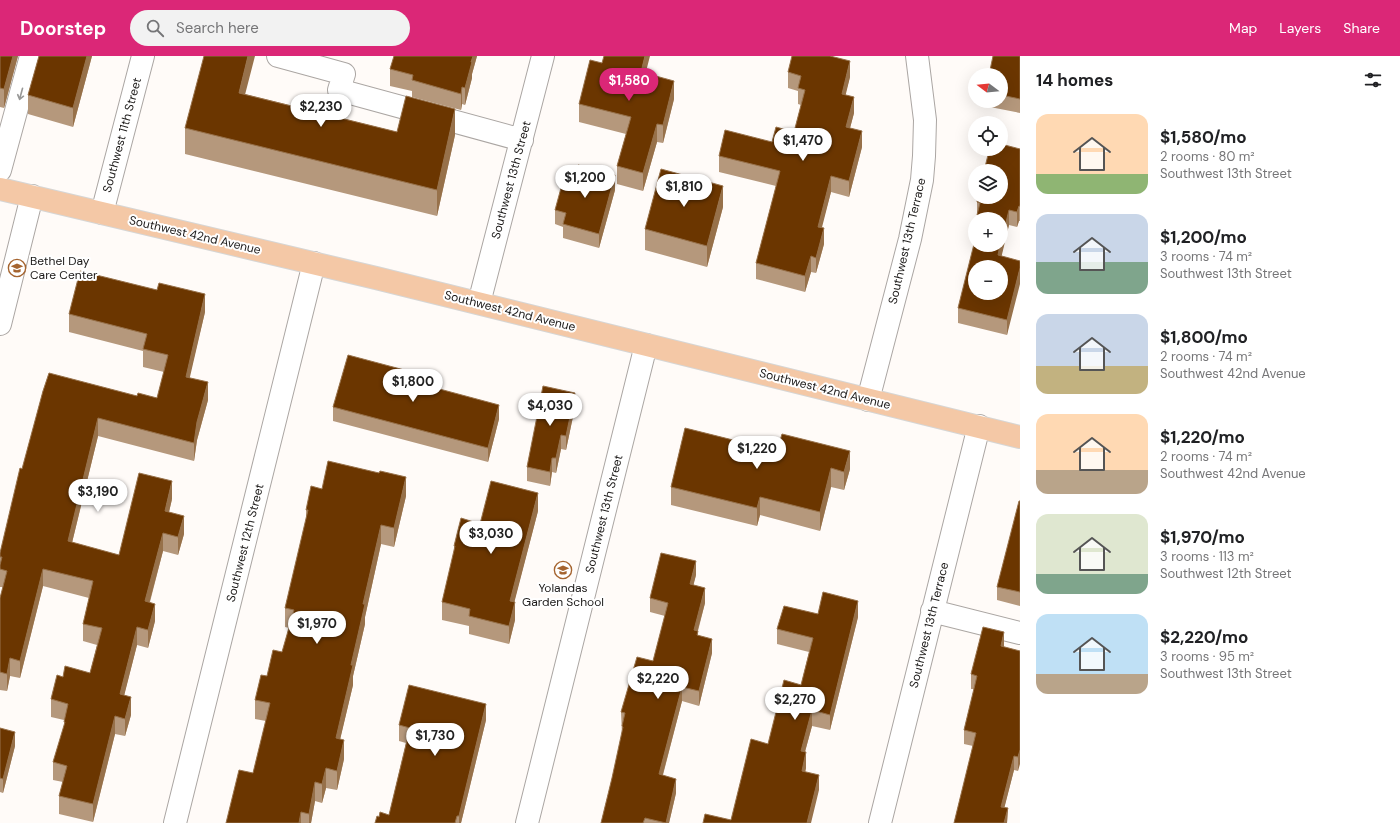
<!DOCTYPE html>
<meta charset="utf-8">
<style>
body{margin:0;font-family:"DM Sans",sans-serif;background:#f2f2f2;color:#202124;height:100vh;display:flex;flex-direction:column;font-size:15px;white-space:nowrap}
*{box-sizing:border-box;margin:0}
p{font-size:13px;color:#757577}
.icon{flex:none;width:22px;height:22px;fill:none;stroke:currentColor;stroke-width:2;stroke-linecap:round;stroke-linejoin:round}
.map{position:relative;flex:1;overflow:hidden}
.sheet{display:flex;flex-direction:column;background:#fff;width:380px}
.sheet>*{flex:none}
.needle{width:26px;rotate:286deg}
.controls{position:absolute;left:968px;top:12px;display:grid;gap:8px}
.controls a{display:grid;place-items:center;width:40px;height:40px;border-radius:50%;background:#fff;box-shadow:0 4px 16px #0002;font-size:20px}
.price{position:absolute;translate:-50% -34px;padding:0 9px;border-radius:14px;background:#fff;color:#222;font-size:13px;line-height:26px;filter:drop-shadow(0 1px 2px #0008)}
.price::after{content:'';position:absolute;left:50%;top:24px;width:12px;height:9px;margin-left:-6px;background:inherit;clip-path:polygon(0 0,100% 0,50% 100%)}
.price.selected{background:#db2777;color:#fff}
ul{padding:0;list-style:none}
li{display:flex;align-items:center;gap:12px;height:100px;padding:0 16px}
li span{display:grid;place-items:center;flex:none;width:112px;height:80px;border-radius:12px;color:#555}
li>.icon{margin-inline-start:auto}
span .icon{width:48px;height:48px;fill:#fffc;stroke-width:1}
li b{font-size:17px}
h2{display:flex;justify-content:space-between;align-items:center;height:48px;padding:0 16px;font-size:17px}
header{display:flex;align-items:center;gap:24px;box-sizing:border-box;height:56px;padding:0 20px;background:#db2777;color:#fff}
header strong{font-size:19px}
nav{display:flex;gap:22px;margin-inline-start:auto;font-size:14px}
.search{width:280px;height:36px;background:#f2f2f2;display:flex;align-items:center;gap:10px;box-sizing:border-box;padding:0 14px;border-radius:22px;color:#757577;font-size:15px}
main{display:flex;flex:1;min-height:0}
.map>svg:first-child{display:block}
</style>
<header>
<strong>Doorstep</strong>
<div class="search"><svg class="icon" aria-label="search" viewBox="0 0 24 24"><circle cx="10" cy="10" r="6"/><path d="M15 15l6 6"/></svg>Search here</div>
<nav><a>Map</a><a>Layers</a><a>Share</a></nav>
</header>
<main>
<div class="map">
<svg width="1020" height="767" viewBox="0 0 1020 767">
<rect width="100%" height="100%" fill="#fffbf8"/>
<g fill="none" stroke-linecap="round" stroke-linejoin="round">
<defs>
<path id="minor" d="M278,0l66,18 -5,16 183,50
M0,114l31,-114
M102,157l41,-157
M479,247l64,-247
M0,268l32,-128
M868,344l42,-161 12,-59 2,-24 1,-36 -8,-64
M932,555l88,22
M175,767l139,-560
M527,767l119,-478
M880,767l99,-397"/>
<path id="major" d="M0,133l376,89 644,159"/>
</defs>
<use href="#minor" stroke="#aba6a3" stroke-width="24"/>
<use href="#major" stroke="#d6d6d5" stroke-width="24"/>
<use href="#minor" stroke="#fff" stroke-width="22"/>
<use href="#major" stroke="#f4c8a6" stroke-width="22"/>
</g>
<path fill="#b5987c" d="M0,0h18l-14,52 -4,-1z
M39,0h53l-19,71 -45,-13v-19z
M394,0h83l-5,18v4l-7,27 -3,-1 -1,6 -49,-13v-6l-22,-5v-17z
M1020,0v57l-35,-7v-5h16v-26z
M788,16l62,5 -5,18 9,18 -4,15 12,19 -13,50 -18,-5 -10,36 3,16 -8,29 -5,-1 -6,20 -49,-13v-16l20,-77 -57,-14v-16l53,-14 22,-10 7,-27 -3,-1v-13l-10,-3z
M646,18l28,25 -11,44 -6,-1 -14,49 -26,-7v-18l9,-32 -47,-12v-18z
M245,38l152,38 58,3 -18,81 -252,-62v-26z
M1020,93v72h-1l-2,6 -8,-2 -8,31 19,5 -13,74 -49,-12v-15l43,-89h-24v-17l15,-50z
M574,124l41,10 -16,58 -36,-10v-11l-8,-3v-14z
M723,151l-16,60 -62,-17v-21z
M205,256l-16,66 19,22 -11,40 -3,21 -96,-25 -26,107 47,12 53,-56 -3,13 15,22 -6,21 -15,-4 -13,51 5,19 -7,27 -11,-3 -13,50 7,20 -6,21 -10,-2 -22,88 -34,-8v-18l4,-14 -10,-2v-18l11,-35v-7l-13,-3v-18l12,-22 27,-4 7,-28 -14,-4v-17l6,-26 -46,-12 -23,92 -10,-2 -3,15 -7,-1v-92l3,-11h-3v-34l43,-162 94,5 20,2 7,-26 -21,-5v-16l-74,-19v-18z
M408,325l91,38 -11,43 -155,-41v-14z
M575,351l-9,43 -5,-1 -5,24 -4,-1 -2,14 -23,-5v-14z
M685,372l165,41 -6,21 -13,-3 -11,44 -60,-16 -3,11 -86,-21v-18z
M322,433l84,7 -12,51 -13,-3 -16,73v7l-12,52v9l-13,54 4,20 -7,31 -11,-2 -4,15 -7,-2 -4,22h-85l27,-50 13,-52 -11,-2v-19l12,-24 15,-24 7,-24 -4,-1v-19l21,-87v-11z
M1020,445v105l-23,-6v-13z
M538,455l-24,91 1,18 -6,24 -40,-10v-8l-27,-6v-18l12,-49v-7l26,-22z
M696,519l-3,10 12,18 -7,28v4l14,18 -13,53 -17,-5 -19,74 13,18 -7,30h-68l11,-45 10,-43 -1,-23 32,-51 12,-45 -15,-4v-14z
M818,558l40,3 -28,113 -18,-4 -7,26 1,16 -1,4 14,18 -88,30 37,-76 33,-59 8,-33 -32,-8v-15z
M1004,591l16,4 -2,120 -4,-1 -10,38h4l-1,15h-53l19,-77 -9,-2v-14l10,-41h-3v-15z
M486,664l-25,103h-86l4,-6 10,-2 17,-72 -7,-2v-16z
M0,672l15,18 -12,47 -3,-1z"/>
<path fill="#97714a" d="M13,0h5l-14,52v-19z
M87,0h5l-19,71v-19z
M248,0h7l-16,62v-25z
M473,0h4l-5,18v4l-7,27v-17z
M645,0h5l-9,35v-19z
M850,5v16l-8,33v-16z
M674,25v18l-11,44v-18z
M462,31v17l-1,6v-16z
M854,41v16l-8,30v-16z
M455,53v26l-18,81v-26z
M657,68v18l-14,49v-18z
M862,75v16l-13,50v-16z
M615,119v15l-16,58v-14z
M831,120v16l-13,51v-16z
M723,130v21l-16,60v-21z
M1019,150v15l-2,6v-15z
M1009,154v15l-10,42 -1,-12 2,-10h1v-2z
M824,172v16l-8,29v-15z
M811,200v16l-6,20v-16z
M1020,212v16l-13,51v-15z
M205,238v18l-19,82v-17z
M408,315v14l-2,-5z
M208,326v18l-11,40 -3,21v-18l3,-21z
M575,337v14l-9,43v-14z
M499,349v14l-11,43v-14z
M98,362v18l-30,123v-18z
M561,379v14l-5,24v-15z
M850,395v18l-6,21v-18z
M552,402v14l-2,14v-14z
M831,412v19l-11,44v-19z
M406,421v19l-12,51v-19z
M172,425v18l-7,30v-18z
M538,437v18l-28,108v-18z
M760,441v18l-3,11v-18z
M184,460v18l-6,21v-18z
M381,469v19l-16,73v7l-12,52v9l-17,72v-19l27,-134z
M163,477v18l-18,68v-18z
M696,505v14l-6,24v-15z
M43,513v17l-23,92v-17z
M705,532v15l-11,41v-14z
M858,545v16l-28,113v-15z
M515,546v18l-6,24v-18z
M155,548v17l-7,27v-18z
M137,571v18l-17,67v-18z
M1004,576v14l-3,14v-14z
M712,583v14l-13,53v-15z
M10,602v18l-3,15v-17z
M682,631v14l-23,88v-15z
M131,641v18l-6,21v-17z
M486,648v16l-25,103h-2v-7z
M812,654v16l-11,40v-15z
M115,660v18l-22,88v-18z
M15,676v14l-12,47v-14z
M344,684v19l-7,31v-19z
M1020,694v14l-2,7v-14z
M806,696v16l-4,18v-15z
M1014,700v14l-13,51v-14z
M326,712v20l-4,15v-19z
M819,719v15l-8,33h-4z
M676,723v14l-7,30h-3z
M315,726v19l-4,22h-2v-9z
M1008,752l-1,15h-3z
M301,756v11h-2z"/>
<path fill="#6b3600" stroke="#97714a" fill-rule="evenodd" d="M0,0h13l-9,33 -4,-1z
M39,0h48l-14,52 -45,-13z
M204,0h44l-9,37 158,39 9,-36 49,13 -18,81 -252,-62z
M394,0h79l-2,6h1l-7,26 -3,-1 -1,7 -49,-14 1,-5 -23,-6z
M604,0h41l-4,16 33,9 -11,44 -6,-1 -14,49 -26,-7 14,-49 -52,-13 11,-44 12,3z
M792,0h38l20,5 -8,33 12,3 -8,30 16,4 -13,50 -18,-5 -13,51 6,1 -8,30 -5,-2 -6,20 -49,-13 24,-92 -61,-15 6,-26 47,12 4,-15 18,5 11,-42 -7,-2 3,-12 -13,-4z
M993,0h27v43l-19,-4v-20h-12z
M1001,88l19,5v57h-1l-2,6 -8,-2 -8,33v-24h-21l1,-3 -4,-1 3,-12 -3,-1 1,-5h23v-26h-17l5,-20 3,1 1,-3h8z
M578,109l37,10 -16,59 -36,-10 3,-11 -11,-3 9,-33 10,3z
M661,113l62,17 -16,60 -62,-17z
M975,184v5h25l-2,10 22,6v7l-13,52 -49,-12zM975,211h26v26h-26z
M80,215l77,19 2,-7 46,11 -19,83 22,5 -11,40 -3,21 -96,-25 -30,123 51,14 20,-82 33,8 -7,30 19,5 -6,21 -15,-4 -18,68 10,3 -7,26 -11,-3 -17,67 11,3 -6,22 -10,-3 -22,88 -34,-8 8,-30 -14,-4 12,-40h-1l4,-18 -17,-5 6,-24 6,2 2,-11 25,7 12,-45 -19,-4 10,-43 -50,-12 -23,92 -10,-3 -3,16 -7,-2v-74l7,-27 -7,-2v-4l2,-8h-2v-4l20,-85 2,1 21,-78 6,-18 88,23 1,-3 19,5 11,-43 -25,-6 4,-15 -78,-20z
M348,299l60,16 -2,9 93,25 -11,43 -155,-41z
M543,330l32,7 -9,43 -5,-1 -5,23h-4l-2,14 -23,-5z
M685,372l92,23 5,-17 68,17 -6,21 -13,-4 -11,44 -60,-15 -3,11 -86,-21z
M328,405l51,12 1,-2 26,6 -12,51 -13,-3 -18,79h2l-14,61h2l-17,73 8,2 -7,31 -11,-3 -4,16 -7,-2 -6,32 -8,-2 -2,11h-73l13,-53 14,3 17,-70 -15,-3 6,-25 6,1 6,-26 9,2 12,-42 -9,-2 23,-98h-2l5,-24 11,3z
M491,425l47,12 -28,108 5,1 -6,24 -40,-10 1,-7 -28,-7 13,-56h-1l7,-28 19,6z
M1019,445h1v91l-23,-5z
M661,497l35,8 -6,23 15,4 -11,42 4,1 -1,4 15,4 -13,52 -17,-4 -23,87 17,5 -10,44 -21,-5 -2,5h-42l11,-45 11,-51 -1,-1 3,-13 -4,-1 16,-55 16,4 15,-58 -18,-5z
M823,536l35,9 -28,114 -18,-5 -11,41 5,1 -4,19 17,4 -12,48h-104l2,-9 26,6 20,-81 17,5 16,-64 17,5 12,-47 -36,-9 7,-23 34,8z
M983,571l21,5 -3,14 19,5v99l-2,7 -4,-1 -13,51 7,1 -4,15h-50l22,-90 -12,-3 13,-54 -6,-2z
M409,629l77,19 -27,112h-2l-2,7h-80l2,-7 2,1 1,-5 9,3 21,-87 -11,-3z
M0,672l15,4 -12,47 -3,-1z"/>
<defs><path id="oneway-shaft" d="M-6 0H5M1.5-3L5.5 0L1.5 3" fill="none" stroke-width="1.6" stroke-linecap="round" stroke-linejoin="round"/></defs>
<use stroke="#989897" href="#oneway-shaft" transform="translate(21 38) rotate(105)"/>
<defs>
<symbol id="school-ring" viewBox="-11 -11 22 22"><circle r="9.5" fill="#fff" stroke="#a5642f" stroke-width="1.5"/><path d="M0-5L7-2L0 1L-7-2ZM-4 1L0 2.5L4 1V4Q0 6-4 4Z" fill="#a5642f"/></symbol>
</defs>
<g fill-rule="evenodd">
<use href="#school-ring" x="7" y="202" width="20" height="20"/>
<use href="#school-ring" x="553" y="504" width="20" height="20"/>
</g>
<g text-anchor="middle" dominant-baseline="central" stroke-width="4" stroke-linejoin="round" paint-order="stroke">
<g font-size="12" fill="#1b1918" stroke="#fff">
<text transform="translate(122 79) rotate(-75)">Southwest 11th Street</text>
<text transform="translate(511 124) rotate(-75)">Southwest 13th Street</text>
<text transform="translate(195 179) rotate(13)">Southwest 42nd Avenue</text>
<text transform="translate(907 185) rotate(-77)">Southwest 13th Terrace</text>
<text transform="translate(510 255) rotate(14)">Southwest 42nd Avenue</text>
<text transform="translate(825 333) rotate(14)">Southwest 42nd Avenue</text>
<text transform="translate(604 458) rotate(-76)">Southwest 13th Street</text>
<text transform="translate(245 487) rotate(-76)">Southwest 12th Street</text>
<text transform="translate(929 569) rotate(-76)">Southwest 13th Terrace</text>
</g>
<g font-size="12" fill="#1b1918" stroke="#fff" text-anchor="start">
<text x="30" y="205">Bethel Day<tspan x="30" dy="14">Care Center</tspan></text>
<text x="563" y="532" text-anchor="middle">Yolandas<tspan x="563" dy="14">Garden School</tspan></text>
</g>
</g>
</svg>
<div class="controls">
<a><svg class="needle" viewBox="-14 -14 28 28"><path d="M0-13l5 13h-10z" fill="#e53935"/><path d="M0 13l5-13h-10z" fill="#757577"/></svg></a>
<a><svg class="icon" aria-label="locate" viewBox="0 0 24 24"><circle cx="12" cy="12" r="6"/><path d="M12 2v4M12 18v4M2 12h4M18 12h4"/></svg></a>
<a><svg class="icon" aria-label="layers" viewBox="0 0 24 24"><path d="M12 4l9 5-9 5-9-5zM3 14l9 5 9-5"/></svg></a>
<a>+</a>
<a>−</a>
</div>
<b class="price selected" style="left:629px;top:46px">$1,580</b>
<b class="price" style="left:321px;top:72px">$2,230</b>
<b class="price" style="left:803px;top:106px">$1,470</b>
<b class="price" style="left:585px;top:143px">$1,200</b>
<b class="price" style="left:684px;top:152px">$1,810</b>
<b class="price" style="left:413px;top:347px">$1,800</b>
<b class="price" style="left:550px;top:371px">$4,030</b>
<b class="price" style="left:757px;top:414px">$1,220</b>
<b class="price" style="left:98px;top:457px">$3,190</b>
<b class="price" style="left:491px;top:499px">$3,030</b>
<b class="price" style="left:317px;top:589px">$1,970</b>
<b class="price" style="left:658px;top:644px">$2,220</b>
<b class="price" style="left:795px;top:665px">$2,270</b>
<b class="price" style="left:435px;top:701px">$1,730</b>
</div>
<section class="sheet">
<h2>14 homes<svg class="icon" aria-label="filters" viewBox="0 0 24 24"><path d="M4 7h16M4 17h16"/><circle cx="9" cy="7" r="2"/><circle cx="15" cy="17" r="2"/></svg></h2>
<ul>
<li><span style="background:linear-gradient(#ffd9b3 75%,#8fb573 0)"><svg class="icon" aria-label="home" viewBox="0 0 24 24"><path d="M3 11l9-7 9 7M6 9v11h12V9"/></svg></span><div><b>$1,580/mo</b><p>2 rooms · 80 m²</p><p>Southwest 13th Street</p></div></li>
<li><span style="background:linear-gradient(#c9d6e8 60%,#7fa58c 0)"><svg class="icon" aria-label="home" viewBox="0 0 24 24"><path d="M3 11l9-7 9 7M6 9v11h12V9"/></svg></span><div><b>$1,200/mo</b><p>3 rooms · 74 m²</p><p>Southwest 13th Street</p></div></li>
<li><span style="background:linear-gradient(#c9d6e8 65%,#c2b280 0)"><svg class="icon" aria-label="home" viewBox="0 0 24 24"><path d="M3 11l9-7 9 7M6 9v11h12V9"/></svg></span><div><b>$1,800/mo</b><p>2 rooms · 74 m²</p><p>Southwest 42nd Avenue</p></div></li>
<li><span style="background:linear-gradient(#ffd9b3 70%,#b9a48a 0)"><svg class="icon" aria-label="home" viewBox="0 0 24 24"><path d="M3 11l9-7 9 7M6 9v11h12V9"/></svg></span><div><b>$1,220/mo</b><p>2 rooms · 74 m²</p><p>Southwest 42nd Avenue</p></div></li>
<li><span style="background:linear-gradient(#dfe7d0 75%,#7fa58c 0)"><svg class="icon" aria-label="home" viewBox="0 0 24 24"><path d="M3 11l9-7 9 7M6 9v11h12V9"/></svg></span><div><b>$1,970/mo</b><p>3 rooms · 113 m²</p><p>Southwest 12th Street</p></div></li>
<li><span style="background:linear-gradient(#bfe0f5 75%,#b9a48a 0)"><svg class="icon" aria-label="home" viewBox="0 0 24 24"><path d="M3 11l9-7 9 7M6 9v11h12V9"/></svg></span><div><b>$2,220/mo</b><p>3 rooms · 95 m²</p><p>Southwest 13th Street</p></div></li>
</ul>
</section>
</main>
